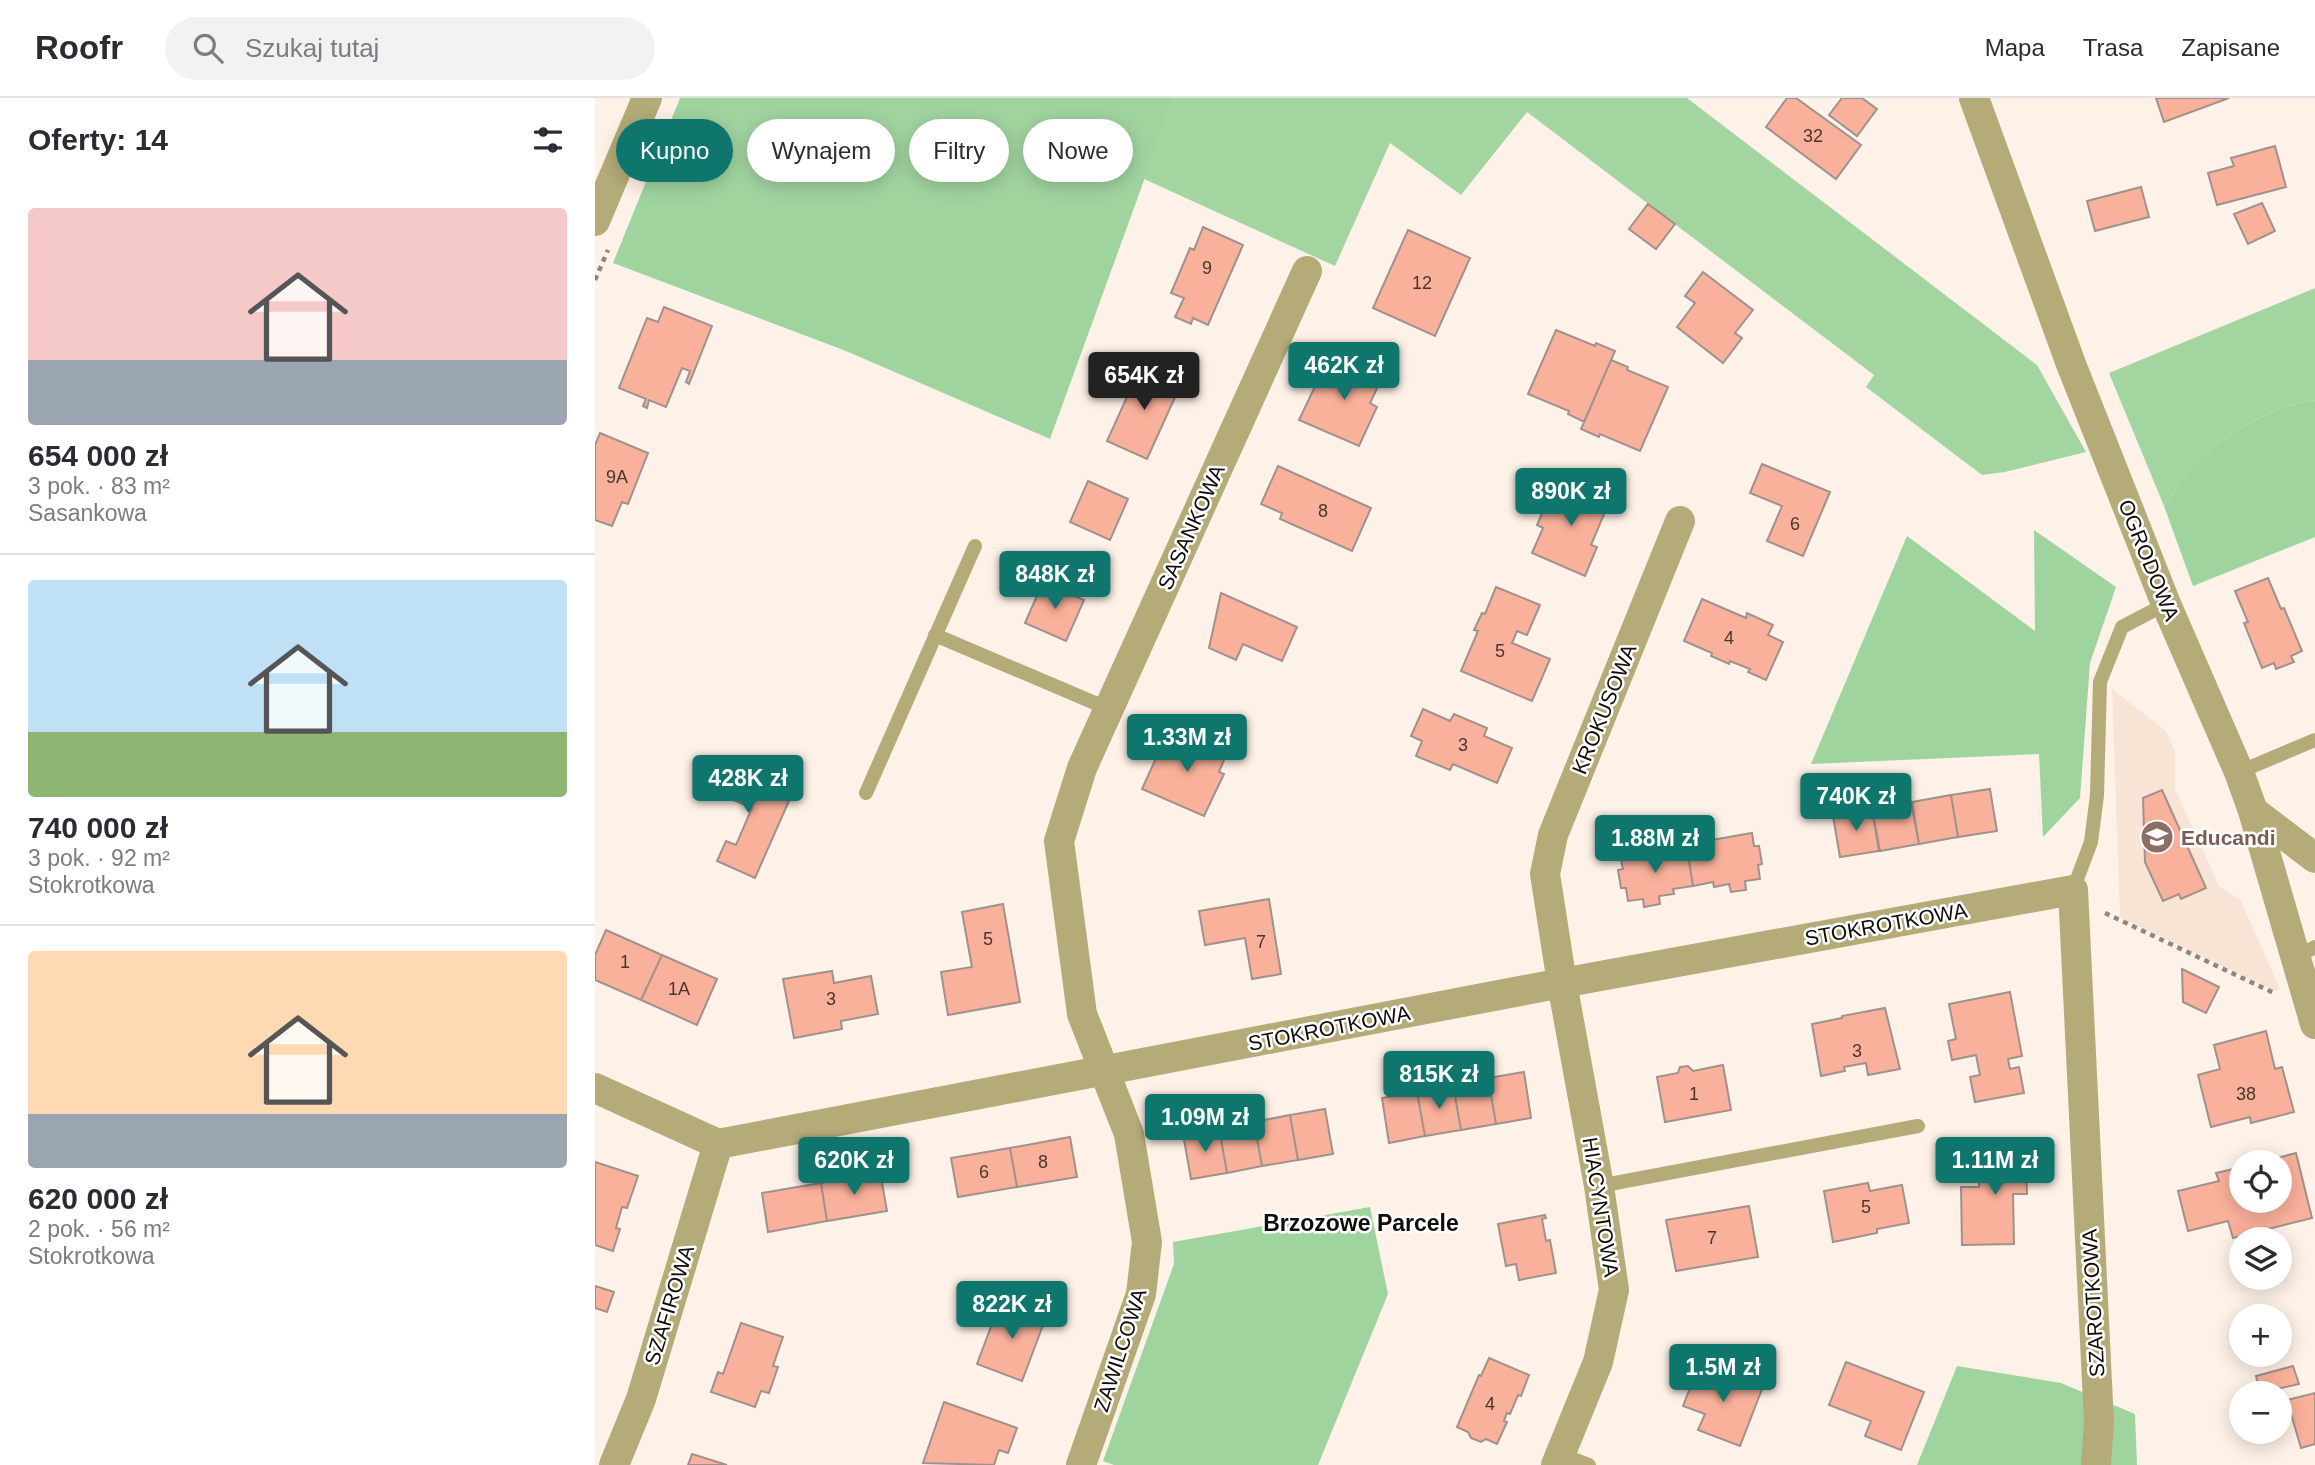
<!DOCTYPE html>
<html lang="pl">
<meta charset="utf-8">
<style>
body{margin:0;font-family:Arial,sans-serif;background:#f2f2f3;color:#2b2b33;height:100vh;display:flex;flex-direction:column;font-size:26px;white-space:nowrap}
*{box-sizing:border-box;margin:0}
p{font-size:23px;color:#7c7c81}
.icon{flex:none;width:38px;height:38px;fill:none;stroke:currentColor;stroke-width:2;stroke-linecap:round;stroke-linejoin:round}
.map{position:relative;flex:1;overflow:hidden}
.sheet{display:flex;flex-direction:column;background:#fff;width:595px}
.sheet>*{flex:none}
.banner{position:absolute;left:21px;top:21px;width:665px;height:63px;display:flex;gap:14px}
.fabs{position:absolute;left:1634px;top:1052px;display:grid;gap:14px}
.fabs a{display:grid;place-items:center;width:63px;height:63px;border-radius:50%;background:#fff;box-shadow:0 4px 18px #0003;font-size:35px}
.price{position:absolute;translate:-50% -60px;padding:0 16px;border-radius:7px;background:#0f766e;color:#fff;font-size:23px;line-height:46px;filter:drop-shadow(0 2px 4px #0008)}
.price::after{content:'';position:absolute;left:50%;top:42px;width:21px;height:16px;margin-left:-10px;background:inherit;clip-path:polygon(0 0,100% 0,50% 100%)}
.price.current{background:#222;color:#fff}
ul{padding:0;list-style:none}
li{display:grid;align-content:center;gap:14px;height:371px;padding:0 28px}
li+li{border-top:2px solid #e1e1e2}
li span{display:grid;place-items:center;height:217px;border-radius:7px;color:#555}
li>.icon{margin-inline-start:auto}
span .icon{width:126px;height:126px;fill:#fffc;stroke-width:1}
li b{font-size:30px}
h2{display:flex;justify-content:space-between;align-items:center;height:84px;padding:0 28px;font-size:30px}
.chip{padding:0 24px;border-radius:32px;background:#fff;box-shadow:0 4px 18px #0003;font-size:24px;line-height:63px}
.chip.current{background:#0f766e;color:#fff}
header{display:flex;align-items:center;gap:42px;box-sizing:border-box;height:98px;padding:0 35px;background:#fff;border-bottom:2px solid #e1e1e2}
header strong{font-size:33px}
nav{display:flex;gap:38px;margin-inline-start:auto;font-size:24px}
.search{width:490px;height:63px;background:#f2f2f3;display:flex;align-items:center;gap:18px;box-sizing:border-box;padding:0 24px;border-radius:38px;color:#7c7c81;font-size:26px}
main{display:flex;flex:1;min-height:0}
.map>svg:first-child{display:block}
</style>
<header>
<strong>Roofr</strong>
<div class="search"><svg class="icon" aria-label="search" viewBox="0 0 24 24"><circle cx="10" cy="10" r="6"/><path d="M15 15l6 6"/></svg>Szukaj tutaj</div>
<nav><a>Mapa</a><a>Trasa</a><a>Zapisane</a></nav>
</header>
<main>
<section class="sheet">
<h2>Oferty: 14<svg class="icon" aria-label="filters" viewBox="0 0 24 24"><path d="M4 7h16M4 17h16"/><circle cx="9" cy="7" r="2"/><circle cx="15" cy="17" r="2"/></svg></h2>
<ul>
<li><span style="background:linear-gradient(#f6c9c9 70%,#9aa5b1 0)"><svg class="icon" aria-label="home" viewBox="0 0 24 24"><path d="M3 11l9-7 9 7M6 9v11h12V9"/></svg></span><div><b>654 000 zł</b><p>3 pok. · 83 m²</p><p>Sasankowa</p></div></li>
<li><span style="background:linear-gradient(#bfe0f5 70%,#8fb573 0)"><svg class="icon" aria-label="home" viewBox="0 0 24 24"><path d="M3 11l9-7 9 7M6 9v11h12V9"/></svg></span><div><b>740 000 zł</b><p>3 pok. · 92 m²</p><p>Stokrotkowa</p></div></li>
<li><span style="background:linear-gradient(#ffd9b3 75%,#9aa5b1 0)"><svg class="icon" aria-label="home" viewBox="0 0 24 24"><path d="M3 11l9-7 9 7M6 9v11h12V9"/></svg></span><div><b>620 000 zł</b><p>2 pok. · 56 m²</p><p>Stokrotkowa</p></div></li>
</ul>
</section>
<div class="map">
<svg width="1720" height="1367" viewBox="0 0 1720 1367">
<rect width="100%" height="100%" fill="#fef1e7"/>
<path fill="#f8e4d5" d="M1517,591l54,42 9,21v37l44,97 22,15 39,88 -5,2 -155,-74z"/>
<path fill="#a3d5a1" d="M579,0h513l350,267 49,87 -81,20 -23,3 -116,-88 8,-12 -347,-263 -66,83 -71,-52 -55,123 -191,-87z
M1720,190v112c-37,5 -88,32 -115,58 -14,13 -24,33 -36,48l-55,-133z"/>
<path fill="#a0d49f" d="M85,0h494l-124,341 -204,-88 -233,-88z
M1720,302v137l-122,49 -29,-80c12,-15 22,-35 36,-48 27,-26 78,-53 115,-58z
M1439,432l82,57 -26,76 -10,135 -37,39 -4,-83 -228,10 96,-228 128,95z
M775,1109l18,87 -70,171h-204l-11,-4 71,-197 -1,-22z
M1362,1268l104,17 74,31 2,51h-220z"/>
<path fill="#fab19b" stroke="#a0918d" stroke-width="2" d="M1192,0h9l65,47 -25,34 -70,-52z
M1247,0h20l15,11 -20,27 -28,-21z
M1561,0h73l-65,24z
M1680,48l11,41 -69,18 -9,-32 26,-7 -3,-8z
M1546,89l8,30 -54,14 -8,-30z
M1667,105l13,28 -27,13 -14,-30z
M1053,106l27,20 -19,25 -27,-20z
M608,129l40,18 -35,80 -15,-7 -2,6 -16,-7 9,-19 -13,-5 19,-45 4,2z
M813,132l62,28 -35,78 -62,-28z
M1108,174l50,38 -18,23 7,5 -19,25 -46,-36 18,-24 -10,-7z
M69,209l48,19 -23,58 -3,-2 4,-11 -8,-3 -16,39 -17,-7 -2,8 -4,-2 3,-7 -27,-11 28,-70 11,4z
M961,232l39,16 1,-3 19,8 -31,71 -16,-8 1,-3 -41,-17z
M745,258l43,20 -13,27 7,4 -18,39 -60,-26 19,-40 9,4z
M1016,262l17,7 -1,3 41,17 -28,64 -40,-17 -1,3 -18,-8z
M546,268l40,18 -34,75 -40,-18z
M5,335l48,20 -20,51 -6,-2 -10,24 -17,-6v-75z
M1167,366l68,28 -27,64 -36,-15 15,-35 -32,-13z
M683,368l93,42 -19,43 -72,-32 2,-6 -21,-9z
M968,382l47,20 -19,45 6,2 -12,29 -53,-23 11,-25 -6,-3 9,-21 6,3z
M493,383l40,18 -18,41 -40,-18z
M1673,480l13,31 3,-1 18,43 -11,5 3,6 -18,7 -2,-6 -12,5 -18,-45 4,-1 -13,-31z
M448,484l41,18 -18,41 -41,-18z
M901,489l44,18 -13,30 -10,-4 -5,12 38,16 -18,42 -71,-30 17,-40 -4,-1 8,-17 3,1z
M626,495l76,34 -15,34 -39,-17 -7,16 -27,-12z
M1107,501l44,19 1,-5 26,12 -5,10 15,7 -17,38 -18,-8 2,-3 -20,-8 -1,3 -18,-8 1,-3 -28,-12z
M828,611l27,12 4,-7 33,14 -3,8 28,12 -15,35 -44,-19 -3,6 -34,-14 6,-15 -11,-5z
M586,634l46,21 -8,19 5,2 -20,42 -62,-27 20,-44 10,6z
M116,661l81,35 -37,84 -38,-17 9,-20 10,4 16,-37 -53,-23z
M1395,691l7,42 -39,6 -7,-42z
M1567,692l44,98 -25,11 -2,-5 -16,7 -18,-39 -2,-64z
M1356,697l7,42 -39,7 -7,-42z
M1316,704l8,42 -39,7 -8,-42z
M1277,711l7,42 -39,6 -7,-41z
M1157,735l2,13h5l3,18 -4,1 2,14 -15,2 1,9 -15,2 -2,-8 -15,3 -1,-5 -20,4 -6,-37 20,-4 -1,-4z
M1071,750l1,4 20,-3 6,37 -20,3 1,5 -15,2 1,8 -16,3 -1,-8 -15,2 -2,-13h-5l-3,-18 5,-1 -3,-13z
M674,801l12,75 -29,5 -7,-41 -40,7 -6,-34z
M408,806l17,98 -72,13 -7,-43 31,-5 -10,-55z
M11,832l56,25 -21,45 -46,-20v-25z
M67,857l55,24 -20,46 -56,-25z
M1587,871l37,18 -13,26 -23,-11z
M237,873l2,12 37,-7 7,38 -37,7 1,8 -48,9 -11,-59z
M1415,894l12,64 -14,3 2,10 9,-2 5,26 -49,9 -5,-25 10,-2 -4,-20 -24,5 -4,-19 8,-2 -7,-35z
M1290,910l15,61 -32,6 -2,-12 -22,4 1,4 -24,5 -9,-52 30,-6v-2z
M1671,933l9,38 7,-2 12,45 -43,11 -1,-6 -39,10 -13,-52 22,-6 -6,-24z
M1128,967l8,45 -66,12 -8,-45 21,-4 2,-6 8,-1 5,5z
M929,974l7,46 -35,6 -8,-46z
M893,980l8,46 -35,6 -8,-45z
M858,987l8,45 -36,6 -8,-44z
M822,994l8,44 -36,7 -7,-45z
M730,1011l8,45 -35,6 -8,-45z
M695,1017l8,45 -36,6 -8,-44z
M659,1024l8,44 -35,7 -8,-45z
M624,1030l8,45 -36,6 -8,-45z
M475,1039l7,40 -60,10 -7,-39z
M1396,1043h35l1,53h-14l1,50 -52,1 -1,-58h18v-11h12z
M415,1050l7,39 -59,10 -7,-39z
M1701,1055l16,65 -79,20 -5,-17 -40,10 -10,-40 41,-10 -3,-8 26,-6v33h38v-38h-18z
M0,1064l43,14 -11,32 -5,-1 -6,21 4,1 -7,22 -18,-6z
M285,1074l7,39 -60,10 -6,-38z
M226,1085l6,38 -59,11 -6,-39z
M1273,1085l2,8 32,-6 7,38 -32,6v4l-44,9 -9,-51z
M1154,1108l9,51 -82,14 -10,-51z
M950,1117l1,3 -4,1 4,22 4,-1 6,33 -37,7 -3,-16 -10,2 -8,-42z
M0,1188l19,6 -7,20 -12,-4z
M406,1202l45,17 -24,64 -45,-17z
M146,1225l42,14 -10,29 5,1 -9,26 -8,-2 -6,16 -44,-15 7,-20 5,2z
M894,1260l40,17 -8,21 -3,-1 -8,19 -3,-1 -3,8 3,1 -10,22 -11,-5 -5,3 -10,-4 -3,-6 -11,-5 22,-52 2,1z
M1251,1264l78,30 -23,58 -36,-14 6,-15 -42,-16z
M1104,1267l63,24 -22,57 -42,-16 7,-16 -22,-8z
M1698,1268l6,18 -39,9 -4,-17z
M1720,1295v51l-14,4 -14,-48z
M349,1304l73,26 -9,25 -9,-3 -5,15 -71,-2z
M97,1356l35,11h-39z"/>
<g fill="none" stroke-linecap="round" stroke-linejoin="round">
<path stroke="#8f867f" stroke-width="4.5" stroke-dasharray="5 5" stroke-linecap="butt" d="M0,182l13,-30
M1510,815l169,80"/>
<path stroke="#b4ab79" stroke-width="14" d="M340,537l174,74
M1644,674l76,-32
M271,695l109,-247
M1478,792l18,-48 6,-47 3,-113 22,-55 44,-23
M1701,859l19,-10
M1004,1088l319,-60
M965,1356l29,11"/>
<path stroke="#b4ab79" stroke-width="30" d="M1379,0l97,266 95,240 73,168 14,39 62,213
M0,123l52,-123
M1658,713l62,47
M0,990l123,56 844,-161 511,-93 26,533 -3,42
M19,1367l27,-66 77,-255
M486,1367l60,-171 6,-52 -18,-108 -47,-120 -23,-173 23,-73 225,-497
M961,1367l42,-103 16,-72 -15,-104 -37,-203 -17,-109 8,-39 127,-314"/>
</g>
<defs>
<symbol id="school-disc" viewBox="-11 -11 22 22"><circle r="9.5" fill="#8d6e63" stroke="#fff"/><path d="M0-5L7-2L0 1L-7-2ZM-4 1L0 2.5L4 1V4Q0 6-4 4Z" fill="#fff"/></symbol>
</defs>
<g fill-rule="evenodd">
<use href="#school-disc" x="1543" y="720" width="38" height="38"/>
</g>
<g text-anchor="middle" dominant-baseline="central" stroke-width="5" stroke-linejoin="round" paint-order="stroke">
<g font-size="18" fill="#4a352e">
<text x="1218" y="38">32</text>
<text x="612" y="170">9</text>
<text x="827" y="185">12</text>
<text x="22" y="379">9A</text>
<text x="728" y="413">8</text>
<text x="1200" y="426">6</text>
<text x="1134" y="540">4</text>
<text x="905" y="553">5</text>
<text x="868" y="647">3</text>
<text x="393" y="841">5</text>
<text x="666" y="844">7</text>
<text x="30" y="864">1</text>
<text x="84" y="891">1A</text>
<text x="236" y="901">3</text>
<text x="1262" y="953">3</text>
<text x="1099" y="996">1</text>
<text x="1651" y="996">38</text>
<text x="448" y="1064">8</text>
<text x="389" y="1074">6</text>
<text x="1271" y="1109">5</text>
<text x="1117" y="1140">7</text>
<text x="895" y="1306">4</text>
</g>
<g font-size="21" fill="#100c09" stroke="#fff">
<text transform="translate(596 429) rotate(-66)">SASANKOWA</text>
<text transform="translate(1554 462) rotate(68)">OGRODOWA</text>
<text transform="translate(1009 611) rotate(-68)">KROKUSOWA</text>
<text transform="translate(1291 826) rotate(-10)">STOKROTKOWA</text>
<text transform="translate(734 930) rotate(-11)">STOKROTKOWA</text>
<text transform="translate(1006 1109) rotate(81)">HIACYNTOWA</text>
<text transform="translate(1498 1205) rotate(-93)">SZAROTKOWA</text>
<text transform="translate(74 1207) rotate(-73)">SZAFIROWA</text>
<text transform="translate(525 1252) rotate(-72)">ZAWILCOWA</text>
</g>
<g font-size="21" font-weight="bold" fill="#785e54" stroke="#fff" text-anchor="start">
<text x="1586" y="739">Educandi</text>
</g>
<g font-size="23" font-weight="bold" fill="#100c09" stroke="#fff">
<text x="766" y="1125">Brzozowe Parcele</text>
</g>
</g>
</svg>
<div class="fabs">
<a><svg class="icon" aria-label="locate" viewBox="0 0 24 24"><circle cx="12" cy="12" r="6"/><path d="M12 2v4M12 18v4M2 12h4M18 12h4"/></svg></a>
<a><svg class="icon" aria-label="layers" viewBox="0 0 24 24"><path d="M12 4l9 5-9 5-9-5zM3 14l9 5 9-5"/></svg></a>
<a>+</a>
<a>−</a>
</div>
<b class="price" style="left:749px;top:304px">462K zł</b>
<b class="price current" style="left:549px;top:314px">654K zł</b>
<b class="price" style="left:976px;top:430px">890K zł</b>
<b class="price" style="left:460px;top:513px">848K zł</b>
<b class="price" style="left:592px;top:676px">1.33M zł</b>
<b class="price" style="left:153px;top:717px">428K zł</b>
<b class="price" style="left:1261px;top:735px">740K zł</b>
<b class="price" style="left:1060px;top:777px">1.88M zł</b>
<b class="price" style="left:844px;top:1013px">815K zł</b>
<b class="price" style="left:610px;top:1056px">1.09M zł</b>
<b class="price" style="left:259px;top:1099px">620K zł</b>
<b class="price" style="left:1400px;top:1099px">1.11M zł</b>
<b class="price" style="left:417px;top:1243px">822K zł</b>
<b class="price" style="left:1128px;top:1306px">1.5M zł</b>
<div class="banner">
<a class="chip current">Kupno</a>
<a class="chip">Wynajem</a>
<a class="chip">Filtry</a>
<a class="chip">Nowe</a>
</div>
</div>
</main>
